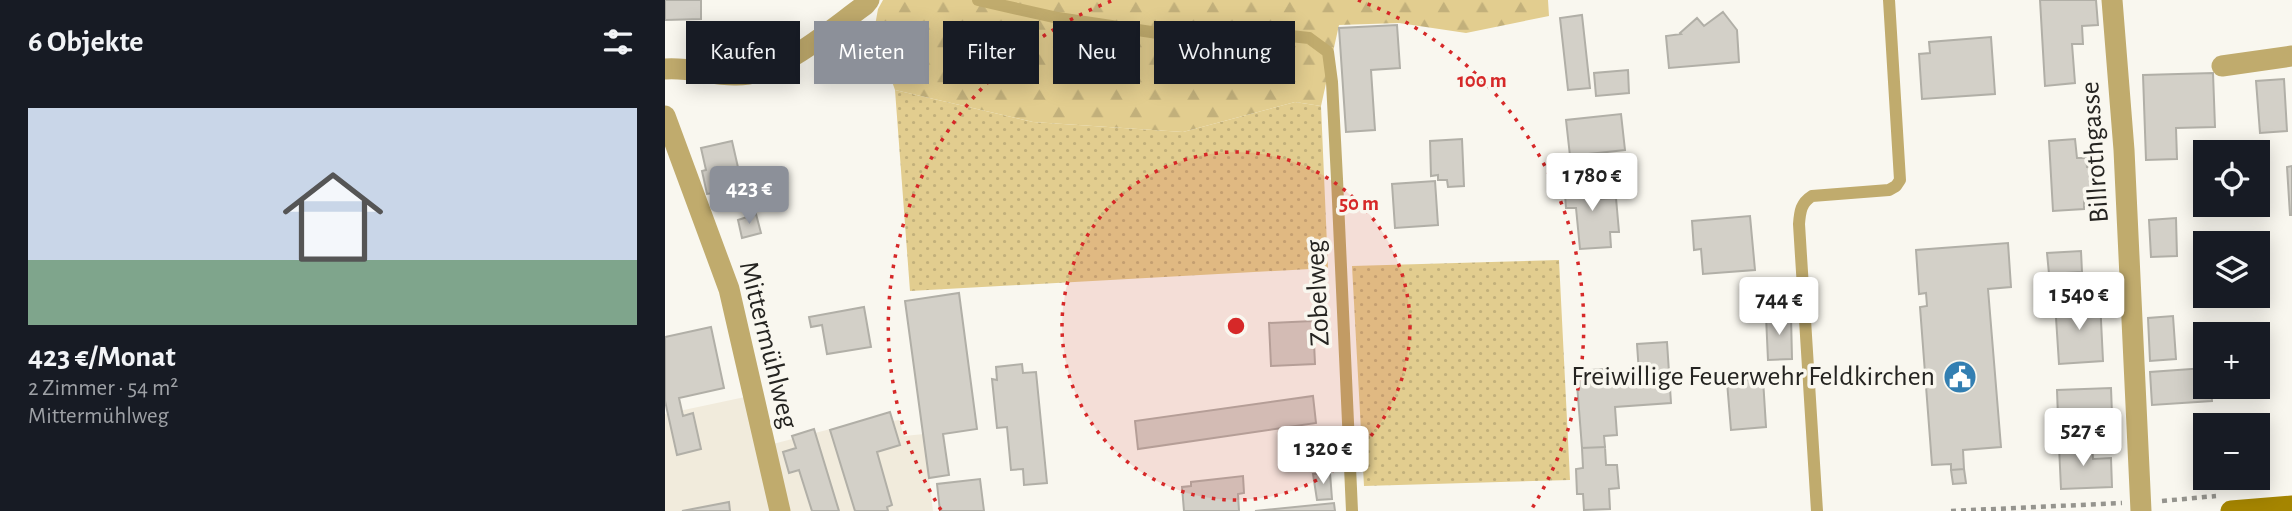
<!DOCTYPE html>
<html lang="de">
<meta charset="utf-8">
<style>
body{margin:0;font-family:"Alegreya Sans",sans-serif;background:#20242c;color:#f1f3f6;height:100vh;display:flex;flex-direction:column;font-size:26px;white-space:nowrap}
*{box-sizing:border-box;margin:0}
p{font-size:23px;color:#9ea1a6}
.icon{flex:none;width:38px;height:38px;fill:none;stroke:currentColor;stroke-width:2;stroke-linecap:round;stroke-linejoin:round}
.map{position:relative;flex:1;overflow:hidden}
.drawer{display:flex;flex-direction:column;background:#171b24;width:665px}
.drawer>*{flex:none}
.hud{position:absolute;left:21px;top:21px;width:665px;height:63px;display:flex;gap:14px}
.buttons{position:absolute;left:1528px;top:140px;display:grid;gap:14px}
.buttons a{display:grid;place-items:center;width:77px;height:77px;border-radius:0px;background:#171b24;box-shadow:0 4px 18px #0003;font-size:35px}
.price{position:absolute;translate:-50% -60px;padding:0 16px;border-radius:7px;background:#fff;color:#222;font-size:23px;line-height:46px;filter:drop-shadow(0 2px 4px #0008)}
.price::after{content:'';position:absolute;left:50%;top:42px;width:21px;height:16px;margin-left:-10px;background:inherit;clip-path:polygon(0 0,100% 0,50% 100%)}
.price.on{background:#8c9099;color:#fff}
ul{padding:0;list-style:none}
li{display:grid;align-content:center;gap:14px;height:371px;padding:0 28px}
li+li{border-top:2px solid #363941}
li span{display:grid;place-items:center;height:217px;border-radius:0px;color:#555}
li>.icon{margin-inline-start:auto}
span .icon{width:126px;height:126px;fill:#fffc;stroke-width:1}
li b{font-size:30px}
h2{display:flex;justify-content:space-between;align-items:center;height:84px;padding:0 28px;font-size:30px}
.pill{padding:0 24px;border-radius:0px;background:#171b24;box-shadow:0 4px 18px #0003;font-size:24px;line-height:63px}
.pill.on{background:#8c9099;color:#fff}
main{display:flex;flex:1;min-height:0}
.map>svg:first-child{display:block}
</style>
<main>
<section class="drawer">
<h2>6 Objekte<svg class="icon" aria-label="filters" viewBox="0 0 24 24"><path d="M4 7h16M4 17h16"/><circle cx="9" cy="7" r="2"/><circle cx="15" cy="17" r="2"/></svg></h2>
<ul>
<li><span style="background:linear-gradient(#c9d6e8 70%,#7fa58c 0)"><svg class="icon" aria-label="home" viewBox="0 0 24 24"><path d="M3 11l9-7 9 7M6 9v11h12V9"/></svg></span><div><b>423 €/Monat</b><p>2 Zimmer · 54 m²</p><p>Mittermühlweg</p></div></li>
</ul>
</section>
<div class="map">
<svg width="1627" height="511" viewBox="0 0 1627 511">
<defs>
<pattern id="grass-dots" width="8" height="8" patternUnits="userSpaceOnUse" patternTransform="scale(1.75)"><rect width="8" height="8" fill="#e2cd8f"/><path d="M2 2h.1M6 6h.1" fill="none" stroke="#c2b07b" stroke-width="1.8" stroke-linecap="round"/></pattern>
<pattern id="forest-firs" width="22" height="20" patternUnits="userSpaceOnUse" patternTransform="scale(1.75)"><rect width="22" height="20" fill="#e2cd8f"/><path d="M5 1l3.5 6h-7zM16 11l3.5 6h-7z" fill="#c2b07b"/></pattern>
</defs>
<rect width="100%" height="100%" fill="#f9f7ef"/>
<path fill="#f1ebdc" d="M80,397l28,47 111,-29 2,7 13,-2 5,16 20,-2 9,77h-268v-97z"/>
<path fill="url(#grass-dots)" d="M230,90l138,32 150,10 112,-30 26,4 7,162 -418,23z
M894,260l11,220 -206,6 -12,-220z"/>
<path fill="url(#forest-firs)" d="M218,0h665l1,16 -83,17 -67,-10 -60,2 -18,81 -26,-4 -112,30 -150,-10 -138,-32 -21,-59 4,-22z"/>
<path fill="#d3d0c8" stroke="#b1afa7" stroke-width="2" d="M0,0h36v19l-36,1z
M1375,0h56l2,25 -16,1 1,18h-11l3,39 -30,3z
M1058,12l14,18 2,32 -70,6 -3,-32 15,-2 -1,-1 17,-15 7,8z
M917,15l8,73 -22,2 -8,-72z
M732,25l3,43 -29,2 4,60 -29,2 -7,-104z
M1326,37l4,57 -73,5 -3,-45 11,-1 -1,-11z
M963,70l1,23 -33,3 -2,-23z
M1548,73l2,54 -39,1 1,31 -31,1 -3,-85z
M1619,79l3,52 -27,2 -4,-52z
M956,114l4,36 -55,6 -4,-36z
M797,139l2,47 -16,1 -1,-7h-9v-5l-7,1 -1,-35z
M1410,139l2,19h9l1,9h5l1,31h-9v11l-31,2 -4,-70z
M67,141l10,44 -6,1 2,9 -23,5 -1,-7 -7,1 -5,-23 4,-1 -5,-22z
M1627,166v49h-2l-3,-48z
M933,179l1,20 17,-1 3,34h-9l1,15 -31,2 -4,-41h-10l-2,-27z
M770,181l3,44 -43,3 -3,-44z
M91,214l5,19 -19,5 -4,-18z
M1085,216l5,54 -52,4 -2,-25 -7,1 -2,-29z
M1511,218l1,38 -26,1 -2,-37z
M1587,238v5h-42v-3z
M1343,243l3,44 -23,2 13,158 -38,3 1,19 -13,1v-6l-19,1 -12,-158 7,-1 -1,-13 -7,1 -3,-44z
M1416,251l1,21 -33,2 -2,-21z
M294,293l18,136 -34,5 6,41 -20,3 -24,-177z
M1435,300l3,61 -44,3 -4,-62z
M199,307l7,40 -44,7 -5,-29 -11,2 -2,-10z
M1126,315l1,44 -24,1 -2,-44z
M1508,316l3,43 -26,2 -2,-43z
M648,321l2,43 -44,2 -2,-43z
M46,327l13,61 -45,10 4,18 10,-3 8,36 -24,6 -12,-54v-64z
M1002,342l4,61 -56,4 2,28 -13,1 1,11 -23,1 -6,-77 29,-2v7l34,-3 -2,-29z
M357,364l1,9 13,-1 11,111 -23,2 -1,-16 -12,1 -4,-43 -10,1 -5,-49 5,1 -1,-13z
M1540,368v19h6l1,14 -60,4 -2,-33z
M1098,379l3,48 -35,3 -4,-48z
M1446,388l1,26 -28,1 2,30 -27,1 -2,-56z
M648,396l3,27 -178,26 -3,-28z
M225,412l10,33 -23,7 15,53 -5,2 1,4h-33l-25,-81z
M149,429l25,82h-27l-13,-41 -10,3 -6,-21 13,-4 -4,-12z
M1427,444l1,15 18,-1 1,29 -51,2 -2,-43z
M940,447l1,18h11l2,23 -10,1 1,20 -26,1 -1,-16h-6l-1,-25 7,-1 -1,-20z
M1299,469l2,14 -13,1 -2,-14z
M665,473l2,26 -15,1 -4,-26z
M578,476l1,17 -6,1 1,17h-55l-2,-24 9,-1v-4z
M315,479l4,32h-44l-3,-27z
M64,502l1,9h-48z
M669,503l1,8h-80z"/>
<g fill="none" stroke-linecap="round" stroke-linejoin="round">
<path stroke="#95948e" stroke-width="4.5" stroke-dasharray="5 5" stroke-linecap="butt" d="M1497,501l54,-5
M1286,511l171,-8"/>
<path stroke="#c0ab6d" stroke-width="12" d="M313,0l80,18 133,20 81,-4 37,4 19,14 4,30 5,97 15,332
M1152,511l-18,-287c1,-13 2,-21 13,-28l77,-6 7,-4 4,-6 -11,-180"/>
<path stroke="#c0ab6d" stroke-width="21" d="M1447,0l12,150 17,361
M1557,66l70,-10
M0,69c24,-2 46,6 69,6 44,2 96,-45 131,-70l4,-5
M0,116l64,173 51,222"/>
<path stroke="#a58500" stroke-width="21" d="M1566,511l61,-5"/>
</g>
<circle cx="571" cy="326" r="174" fill="#d62828" fill-opacity=".12"/>
<g fill="none" stroke="#d62828" stroke-width="3.5" stroke-dasharray="3.5 7">
<circle cx="571" cy="326" r="174"/>
<path d="M276 510A348 348 0 0 1 449 0M693 0A348 348 0 0 1 866 510"/>
</g>
<defs>
<symbol id="civic-disc" viewBox="-11 -11 22 22"><circle r="9.5" fill="#337fb2" stroke="#f9f7ef"/><path d="M-.6-6.5H3V-4.5H.6V-3L4-1V1h2V6H-6V1h2V-1L-.6-3ZM-1.2 2.5V6h2.4V2.5Z" fill="#fff"/></symbol>
</defs>
<g fill-rule="evenodd">
<use href="#civic-disc" x="1276" y="358" width="38" height="38"/>
</g>
<g text-anchor="middle" dominant-baseline="central" stroke-width="7" stroke-linejoin="round" paint-order="stroke">
<g font-size="28" fill="#252421" stroke="#f9f7ef">
<text transform="translate(1430 152) rotate(-94)">Billrothgasse</text>
<text transform="translate(653 293) rotate(-93)">Zobelweg</text>
<text transform="translate(103 345) rotate(76)">Mittermühlweg</text>
</g>
<g font-size="28" fill="#252421" stroke="#f9f7ef" text-anchor="end">
<text x="1270" y="377">Freiwillige Feuerwehr Feldkirchen</text>
</g>
</g>
<circle cx="571" cy="326" r="10" fill="#d62828" stroke="#f9f7ef" stroke-width="3.5"/>
<g font-size="21" text-anchor="middle" font-weight="bold" fill="#d62828" stroke="#f9f7ef" stroke-width="7" stroke-linejoin="round" paint-order="stroke">
<text x="817" y="87">100 m</text>
<text x="694" y="210">50 m</text>
</g>
</svg>
<div class="buttons">
<a><svg class="icon" aria-label="locate" viewBox="0 0 24 24"><circle cx="12" cy="12" r="6"/><path d="M12 2v4M12 18v4M2 12h4M18 12h4"/></svg></a>
<a><svg class="icon" aria-label="layers" viewBox="0 0 24 24"><path d="M12 4l9 5-9 5-9-5zM3 14l9 5 9-5"/></svg></a>
<a>+</a>
<a>−</a>
</div>
<b class="price" style="left:927px;top:213px">1 780 €</b>
<b class="price on" style="left:84px;top:226px">423 €</b>
<b class="price" style="left:1414px;top:332px">1 540 €</b>
<b class="price" style="left:1114px;top:337px">744 €</b>
<b class="price" style="left:1418px;top:468px">527 €</b>
<b class="price" style="left:658px;top:486px">1 320 €</b>
<div class="hud">
<a class="pill">Kaufen</a>
<a class="pill on">Mieten</a>
<a class="pill">Filter</a>
<a class="pill">Neu</a>
<a class="pill">Wohnung</a>
</div>
</div>
</main>
